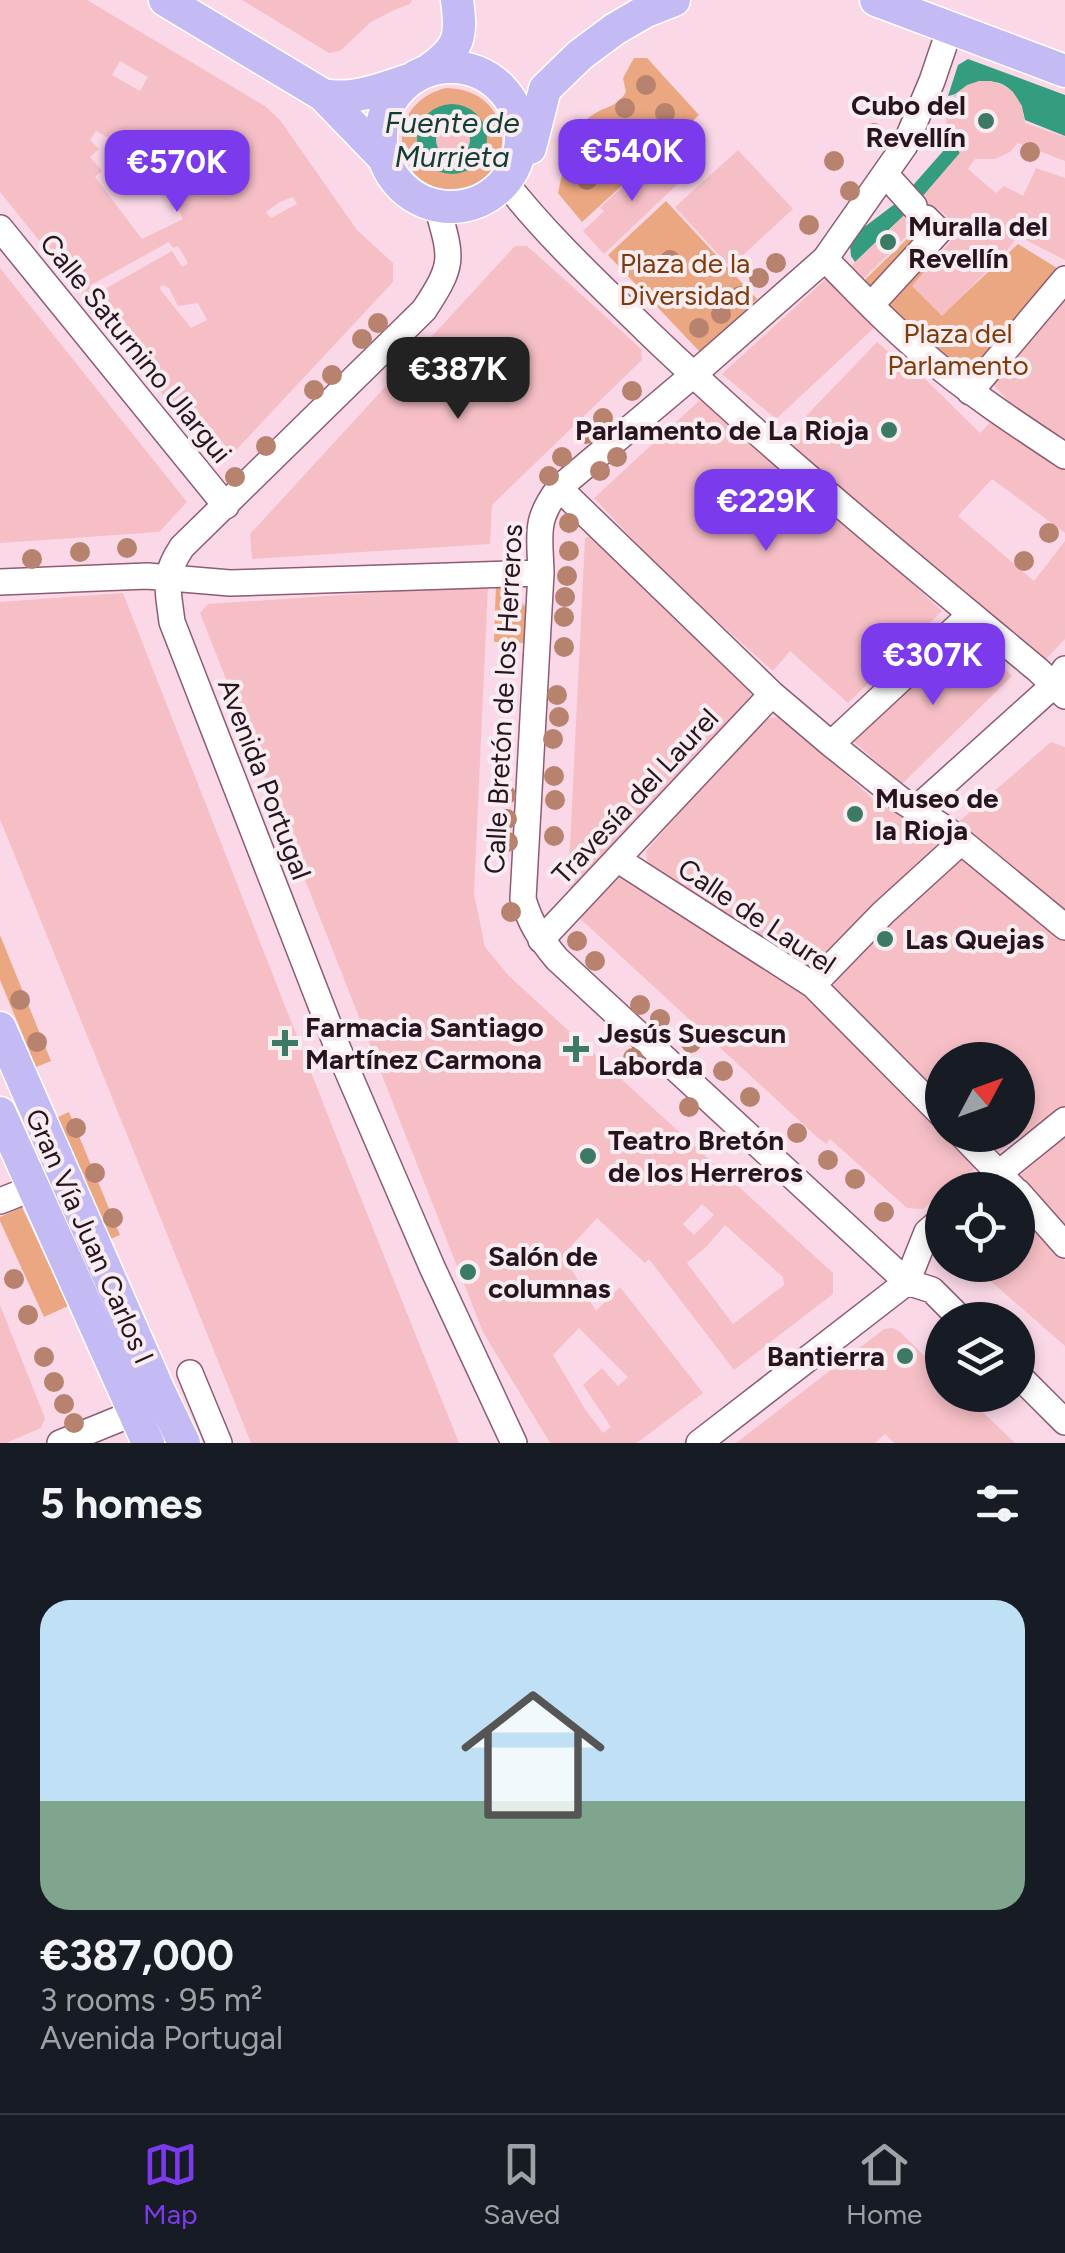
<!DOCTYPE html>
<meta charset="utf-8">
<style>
body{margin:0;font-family:Figtree,sans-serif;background:#20242c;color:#f1f3f6;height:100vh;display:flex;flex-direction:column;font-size:38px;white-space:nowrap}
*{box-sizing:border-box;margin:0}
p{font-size:32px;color:#9ea1a6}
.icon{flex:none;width:55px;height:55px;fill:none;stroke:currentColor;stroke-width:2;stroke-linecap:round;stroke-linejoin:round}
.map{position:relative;height:1443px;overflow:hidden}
.side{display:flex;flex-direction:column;background:#171b24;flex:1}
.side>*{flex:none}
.needle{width:65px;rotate:49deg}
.buttons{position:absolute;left:925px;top:1042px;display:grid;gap:20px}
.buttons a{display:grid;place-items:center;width:110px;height:110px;border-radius:50%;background:#171b24;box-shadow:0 5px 15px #0003;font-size:50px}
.price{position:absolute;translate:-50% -85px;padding:0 22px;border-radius:20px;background:#7c3aed;color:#fff;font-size:32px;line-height:65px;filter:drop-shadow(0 2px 5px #0008)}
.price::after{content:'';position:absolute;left:50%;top:60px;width:30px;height:22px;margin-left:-15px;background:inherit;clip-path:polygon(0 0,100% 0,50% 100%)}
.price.active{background:#222;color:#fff}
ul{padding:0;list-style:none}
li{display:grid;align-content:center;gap:20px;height:530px;padding:0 40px}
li+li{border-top:2px solid #363941}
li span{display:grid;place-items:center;height:310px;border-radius:30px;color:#555}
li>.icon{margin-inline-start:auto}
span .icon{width:180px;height:180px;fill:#fffc;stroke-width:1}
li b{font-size:42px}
h2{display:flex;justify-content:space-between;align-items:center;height:120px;padding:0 40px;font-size:42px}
.menu{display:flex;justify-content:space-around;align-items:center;height:140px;border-top:2px solid #363941;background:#171b24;font-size:28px;color:#9ea1a6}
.menu a{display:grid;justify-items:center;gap:5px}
.menu .active{color:#7c3aed}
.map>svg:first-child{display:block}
</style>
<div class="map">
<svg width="1065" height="1443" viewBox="0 0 1065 1443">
<rect width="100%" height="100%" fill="#fbd8e7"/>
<path fill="#eba781" d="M634,58h13l52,57 -117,107 -24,-29c7,-28 9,-63 36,-79 14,-9 22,-6 32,-22l-3,-14z
M446,88c74,1 73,98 8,101 -60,3 -75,-84 -8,-101z
M666,201l91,98 -56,54 -93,-98z
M936,211l22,18 -45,57 29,29 76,-71 47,29v6l-104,123 -48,-42 -65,-64z
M496,585l20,10 13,16 -3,32 -32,-1z
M0,935l51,126 -15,6 -36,-87z
M69,1112l51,123 -12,5 -52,-122z
M22,1207l46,99 -24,11 -44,-96v-4z"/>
<path fill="#359d7f" d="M968,59l97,36v41l-40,-16c-3,-17 -15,-41 -37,-38 -13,3 -26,11 -40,14l10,-31z
M417 139a35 35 0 1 1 70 0a35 35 0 1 1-70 0Z
M952,141l8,12 -43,50 -62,59 -4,-6 -1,-11 5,-11 45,-34z"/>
<path fill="#f6bfc6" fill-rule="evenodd" d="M0,0h87l178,106 15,14 77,110 36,33v19l-167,179h-13l-55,-73 -158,-196zM120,61l28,16 -8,14 -28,-16zM96,131l17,10 -8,14 26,27 27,-14 25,51 -41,20 -47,-62 7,-6 -12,-14 9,-8 -9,-9zM293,197l4,7 -26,14 -5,-6 14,-10zM169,242l4,6 5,-2 10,17 -6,4 -10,-16 -76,43 -7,-8zM163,285l6,3 9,18 20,-3 9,17 -16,8 -32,-40z
M242,0h170l-2,4 -16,6 -23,12 -31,29 -11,2z
M979,81h12l12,4 10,7 9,14 3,17 40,14v24l-47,-18 -8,9 -15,7h-20l-7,10 28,24 8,-7 19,10 13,-28 29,10v82l-47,-24 -12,16 -64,64 -30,-30 49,-57 -25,-22 -75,74 -12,-13 68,-65 43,-50 -8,-12 -6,-15 1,-17 7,-14 13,-10z
M436 140a17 17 0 1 1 34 0a17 17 0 1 1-34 0Z
M738,150l55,59 -63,58 -55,-60z
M661,156l22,23 -79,75 -21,-23 21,-20 -4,-3 34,-32 3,5z
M515,246h12l45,40 69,63 1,11 -150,145 -2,39 -238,15 -2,-25z
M0,268l187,234 -28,30 -159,11z
M828,277l47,50 -99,92 -54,-45z
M1065,287v153l-49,-31 -28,-30z
M877,342l17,15 5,-6 18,18 2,-2 9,8 -3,4 55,54 14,-15 71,43v72l-73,-54 -34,37 76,65 31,-40v98l-20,21 -253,-210 15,-35z
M700,400l126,104 116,107 -94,92 -58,-52 -17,20 -103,-92 -76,-81z
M600,532l155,159 -175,200 -12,-4 17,-349z
M488,585l-14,309 11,53 24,29 324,297v21l-99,76 -85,-111 -4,4 -48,-45 -34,37 33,56 24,-24 83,106 -66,50h-87l-67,-111 -283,-719 8,-9zM702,1204l12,11 -20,20 -11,-11zM725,1225l58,52 1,8 -51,39 -46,-61 20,-17zM579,1328l49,49 -10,9 -16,-18 -19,17 28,42 -8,6 -18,-24 -32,-54z
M123,593l217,553 119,297h-208l-251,-624v-217z
M966,632l46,44 -110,108 -48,-42z
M777,717l32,23 67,62 8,-8 60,44 -140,135 -156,-105 -2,-17 115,-131z
M1051,742l14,5v168l-110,-90z
M956,847l109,90v169l-72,50 -21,-21h46v-75h-76v45l-108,-110v-13l52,-53 -9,-9z
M614,869l178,112 150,144v10h10l29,29 -34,26h-5v3l-19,16 -16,-1 -77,-69 -4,5 -9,-7 -242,-223z
M1065,1138v90l-45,-53z
M1018,1205l47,56v85l-93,-81h46z
M0,1305l45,113 -4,10 -35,15h-6z
M893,1328l6,3 43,42v22h23l50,48h-121l-9,-9 -10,9h-139l148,-114z"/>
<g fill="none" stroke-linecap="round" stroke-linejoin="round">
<defs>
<path id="minor" d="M950,28l-18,53 -27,64 -80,114 -132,116 -134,113c-25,33 -19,46 -18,85l-18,326c7,24 18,41 34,60l350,323 25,8 30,30
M885,174l29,32
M505,182c43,55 93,101 142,149 124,119 259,229 391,339l27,26
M437,206c15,53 18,57 -13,104l-242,237c-20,30 -14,41 -10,75l166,427 94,218 82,176
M0,228l226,278
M825,259c31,31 61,64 95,92 45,39 95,72 145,105
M871,305l68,-74 -13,-13
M970,392l95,-113
M559,488l213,206 59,50 70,56 45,29 119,98
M0,582l147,-6 83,7 311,-10
M831,744l140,-130
M916,809l138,-124 11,-16
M617,859l196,126 129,130
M541,940l231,-246
M813,985l70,-72 78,-71
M962,1135l53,55
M978,1190l87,-70
M1018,1192l47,53
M0,1201l33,-13
M907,1282l20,-50 15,-13
M190,1373l29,70
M1018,1375l47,47
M60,1443l74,-30
M699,1443l208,-161"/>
<path id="major" d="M165,0l158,95 60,62
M876,0l189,71
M381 137a70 70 0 1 1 140 0a70 70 0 1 1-140 0Z
M429,70c31,-22 33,-33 28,-70
M323,95c30,6 58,-6 86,-15
M530,148l15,-59 35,-34 35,-26 31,-18 28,-11
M0,1028l159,363 25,52
M0,1113l148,330"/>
</defs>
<use href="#minor" stroke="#8d5b73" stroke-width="28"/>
<use href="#major" stroke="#fff" stroke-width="35"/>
<use href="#minor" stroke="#fff" stroke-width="25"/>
<use href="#major" stroke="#c4bbf4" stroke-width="32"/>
</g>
<g fill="#b7826e">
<circle cx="646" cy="85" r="10"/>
<circle cx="625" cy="108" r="10"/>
<circle cx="665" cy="113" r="10"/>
<circle cx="599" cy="131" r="10"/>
<circle cx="643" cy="131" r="10"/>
<circle cx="874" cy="133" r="10"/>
<circle cx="1030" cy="152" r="10"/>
<circle cx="616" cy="154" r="10"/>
<circle cx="834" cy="161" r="10"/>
<circle cx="587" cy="180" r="10"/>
<circle cx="850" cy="191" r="10"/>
<circle cx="809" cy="225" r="10"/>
<circle cx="670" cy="260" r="10"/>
<circle cx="776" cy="263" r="10"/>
<circle cx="759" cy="278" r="10"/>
<circle cx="740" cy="296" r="10"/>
<circle cx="721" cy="314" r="10"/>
<circle cx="378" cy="323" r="10"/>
<circle cx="699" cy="328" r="10"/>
<circle cx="362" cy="339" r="10"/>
<circle cx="332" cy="375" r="10"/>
<circle cx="314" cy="390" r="10"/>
<circle cx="632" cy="391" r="10"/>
<circle cx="603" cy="418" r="10"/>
<circle cx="586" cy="434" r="10"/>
<circle cx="266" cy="446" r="10"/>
<circle cx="562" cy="457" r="10"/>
<circle cx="617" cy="457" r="10"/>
<circle cx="600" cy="471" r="10"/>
<circle cx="549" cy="476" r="10"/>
<circle cx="235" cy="477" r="10"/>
<circle cx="569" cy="523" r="10"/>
<circle cx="1049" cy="533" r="10"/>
<circle cx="127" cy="548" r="10"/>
<circle cx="569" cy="551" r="10"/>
<circle cx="80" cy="552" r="10"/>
<circle cx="32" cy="559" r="10"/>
<circle cx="1024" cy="561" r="10"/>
<circle cx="567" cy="576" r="10"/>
<circle cx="565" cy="597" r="10"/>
<circle cx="564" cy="617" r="10"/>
<circle cx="564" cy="647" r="10"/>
<circle cx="557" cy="695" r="10"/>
<circle cx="559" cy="717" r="10"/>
<circle cx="553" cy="739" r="10"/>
<circle cx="554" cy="776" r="10"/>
<circle cx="506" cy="795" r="10"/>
<circle cx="555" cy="800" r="10"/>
<circle cx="507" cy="819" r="10"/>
<circle cx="554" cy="836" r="10"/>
<circle cx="508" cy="842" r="10"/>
<circle cx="511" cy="912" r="10"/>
<circle cx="577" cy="941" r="10"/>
<circle cx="595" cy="961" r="10"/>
<circle cx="20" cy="1000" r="10"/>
<circle cx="640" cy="1005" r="10"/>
<circle cx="660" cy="1019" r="10"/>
<circle cx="37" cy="1042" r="10"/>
<circle cx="691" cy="1043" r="10"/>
<circle cx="633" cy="1058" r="10"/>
<circle cx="723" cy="1071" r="10"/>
<circle cx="750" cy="1097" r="10"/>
<circle cx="689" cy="1107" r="10"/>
<circle cx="76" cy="1128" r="10"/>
<circle cx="797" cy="1133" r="10"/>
<circle cx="828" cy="1160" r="10"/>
<circle cx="95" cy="1173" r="10"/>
<circle cx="855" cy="1179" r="10"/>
<circle cx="884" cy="1212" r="10"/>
<circle cx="113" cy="1218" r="10"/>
<circle cx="14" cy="1279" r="10"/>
<circle cx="28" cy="1315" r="10"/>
<circle cx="44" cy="1357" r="10"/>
<circle cx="54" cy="1382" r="10"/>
<circle cx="64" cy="1404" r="10"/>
<circle cx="74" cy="1423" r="10"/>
</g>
<g fill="#3d7a66" stroke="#f9edf2" stroke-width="4">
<circle cx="986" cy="121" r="10"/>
<circle cx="888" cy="242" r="10"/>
<circle cx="889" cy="430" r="10"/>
<circle cx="855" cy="814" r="10"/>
<circle cx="885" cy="939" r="10"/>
<path d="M280 1028h10v10h10v10h-10v10h-10v-10h-10v-10h10z"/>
<path d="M571 1034h10v10h10v10h-10v10h-10v-10h-10v-10h10z"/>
<circle cx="588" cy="1156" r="10"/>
<circle cx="468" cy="1272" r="10"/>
<circle cx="905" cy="1356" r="10"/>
</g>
<g text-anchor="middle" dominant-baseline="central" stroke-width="8" stroke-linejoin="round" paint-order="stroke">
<g font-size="28" font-weight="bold" fill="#28141e" stroke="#f9edf2" text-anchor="start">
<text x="966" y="105" text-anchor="end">Cubo del<tspan x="966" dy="32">Revellín</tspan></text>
<text x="908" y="226">Muralla del<tspan x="908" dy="32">Revellín</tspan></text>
<text x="869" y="430" text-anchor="end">Parlamento de La Rioja</text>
<text x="875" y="798">Museo de<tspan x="875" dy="32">la Rioja</tspan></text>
<text x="905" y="939">Las Quejas</text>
<text x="305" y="1027">Farmacia Santiago<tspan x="305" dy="32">Martínez Carmona</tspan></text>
<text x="598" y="1033">Jesús Suescun<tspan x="598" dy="32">Laborda</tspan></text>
<text x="608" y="1140">Teatro Bretón<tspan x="608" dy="32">de los Herreros</tspan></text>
<text x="488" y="1256">Salón de<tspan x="488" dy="32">columnas</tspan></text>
<text x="885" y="1356" text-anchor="end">Bantierra</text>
</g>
<g font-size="28" fill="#7f3c0b" stroke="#f9edf2">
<text x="685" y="263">Plaza de la<tspan x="685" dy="32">Diversidad</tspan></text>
<text x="958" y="333">Plaza del<tspan x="958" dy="32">Parlamento</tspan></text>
</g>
<g font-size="28" fill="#28141e" stroke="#f9edf2">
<text transform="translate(136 348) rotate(51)">Calle Saturnino Ulargui</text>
<text transform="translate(503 699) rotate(-87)">Calle Bretón de los Herreros</text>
<text transform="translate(265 779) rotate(69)">Avenida Portugal</text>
<text transform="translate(635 796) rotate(-47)">Travesía del Laurel</text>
<text transform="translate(757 916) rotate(34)">Calle de Laurel</text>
<text transform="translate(90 1236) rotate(66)">Gran Vía Juan Carlos I</text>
</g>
<g font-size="30" font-style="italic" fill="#113e31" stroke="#f9edf2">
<text x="452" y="122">Fuente de<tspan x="452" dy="34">Murrieta</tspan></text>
</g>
</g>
</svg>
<div class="buttons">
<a><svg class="needle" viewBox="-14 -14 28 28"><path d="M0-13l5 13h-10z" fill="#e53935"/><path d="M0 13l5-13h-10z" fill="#9ea1a6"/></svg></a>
<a><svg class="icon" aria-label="locate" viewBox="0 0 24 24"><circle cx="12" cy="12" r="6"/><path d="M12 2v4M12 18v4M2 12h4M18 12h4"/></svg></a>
<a><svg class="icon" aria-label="layers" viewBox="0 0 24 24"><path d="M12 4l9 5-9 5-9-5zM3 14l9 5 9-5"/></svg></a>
</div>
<b class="price" style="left:632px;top:204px">€540K</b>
<b class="price" style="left:177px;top:215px">€570K</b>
<b class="price active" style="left:458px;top:422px">€387K</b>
<b class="price" style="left:766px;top:554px">€229K</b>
<b class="price" style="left:933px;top:708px">€307K</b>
</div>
<section class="side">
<h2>5 homes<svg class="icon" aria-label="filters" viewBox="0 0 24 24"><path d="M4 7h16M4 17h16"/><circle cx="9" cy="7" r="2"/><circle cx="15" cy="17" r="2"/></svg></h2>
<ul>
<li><span style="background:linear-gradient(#bfe0f5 65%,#7fa58c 0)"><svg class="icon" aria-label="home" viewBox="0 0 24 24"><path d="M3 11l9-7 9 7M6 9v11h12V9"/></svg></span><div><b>€387,000</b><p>3 rooms · 95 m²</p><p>Avenida Portugal</p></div></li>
</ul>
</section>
<nav class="menu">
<a class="active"><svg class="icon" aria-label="map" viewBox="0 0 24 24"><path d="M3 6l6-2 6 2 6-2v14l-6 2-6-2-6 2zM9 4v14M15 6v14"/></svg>Map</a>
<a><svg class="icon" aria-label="saved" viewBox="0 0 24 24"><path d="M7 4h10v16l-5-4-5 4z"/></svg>Saved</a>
<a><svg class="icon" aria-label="home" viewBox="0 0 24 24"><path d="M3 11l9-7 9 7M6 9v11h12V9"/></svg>Home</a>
</nav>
